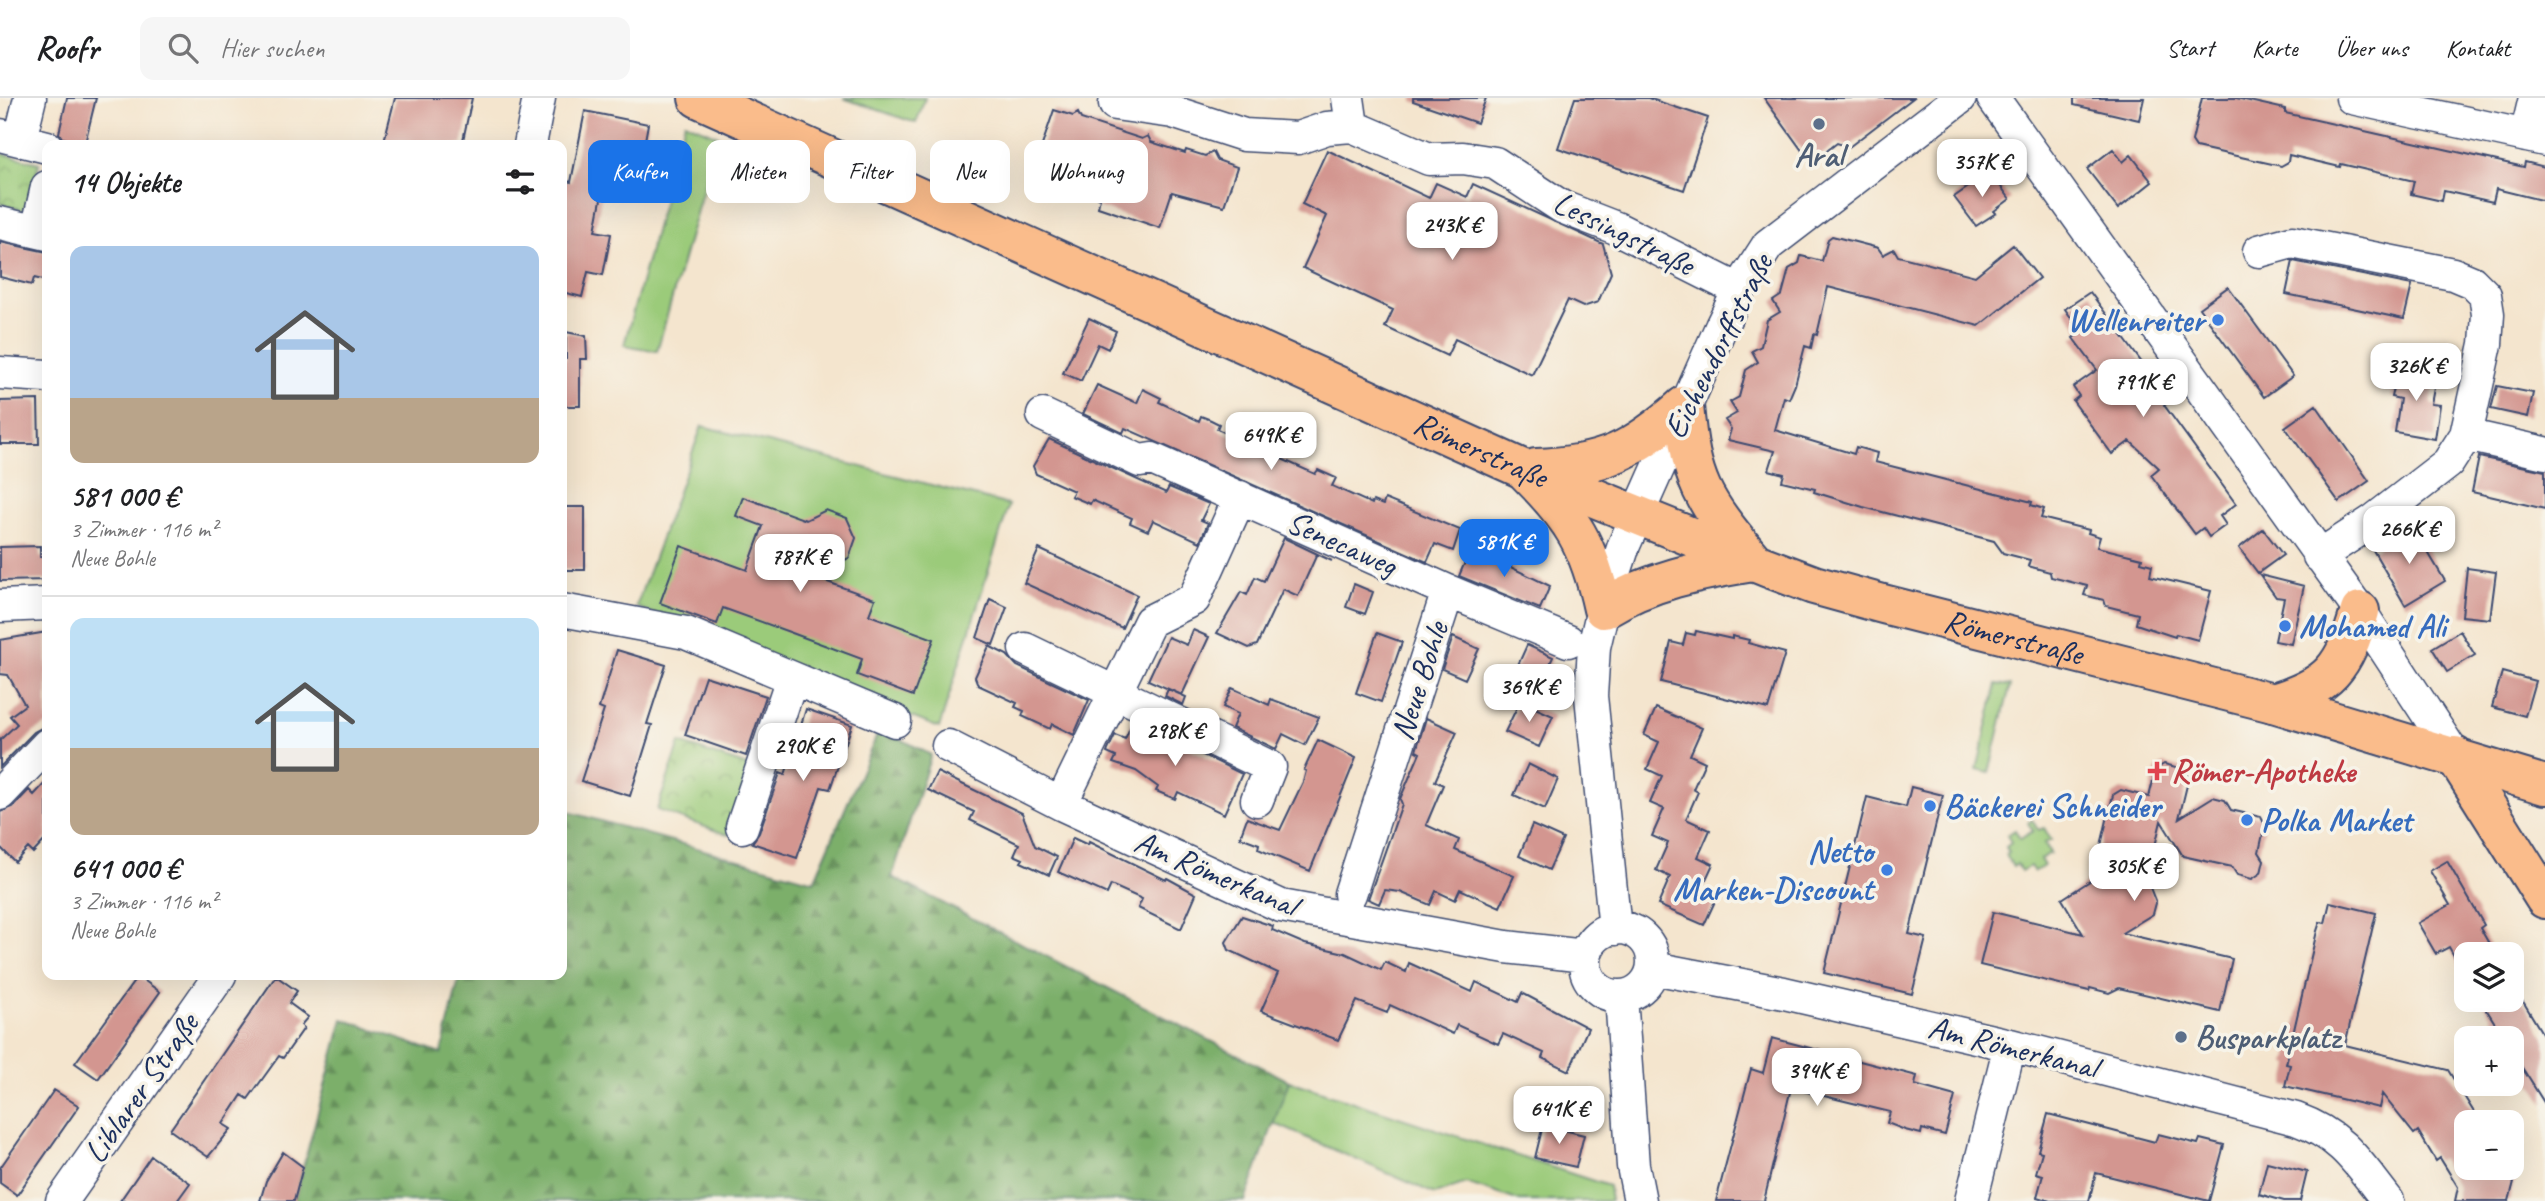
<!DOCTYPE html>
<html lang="de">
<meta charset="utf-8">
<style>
body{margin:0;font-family:Caveat,sans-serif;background:#f6f6f6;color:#202124;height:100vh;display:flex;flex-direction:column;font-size:26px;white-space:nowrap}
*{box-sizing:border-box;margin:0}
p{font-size:23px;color:#757577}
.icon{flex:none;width:38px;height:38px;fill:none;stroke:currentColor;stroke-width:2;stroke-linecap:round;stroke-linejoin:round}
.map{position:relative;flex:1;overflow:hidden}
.panel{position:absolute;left:42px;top:42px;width:525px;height:840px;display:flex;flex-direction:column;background:#fff;border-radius:14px;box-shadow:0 7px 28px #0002}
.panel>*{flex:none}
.guide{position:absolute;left:588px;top:42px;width:665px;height:63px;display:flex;gap:14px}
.controls{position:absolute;left:2454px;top:844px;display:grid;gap:14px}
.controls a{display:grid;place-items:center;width:70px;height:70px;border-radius:14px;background:#fff;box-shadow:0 7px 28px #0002;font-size:35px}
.price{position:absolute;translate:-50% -60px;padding:0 16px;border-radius:14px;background:#fff;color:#222;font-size:23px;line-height:46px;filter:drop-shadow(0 2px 4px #0008)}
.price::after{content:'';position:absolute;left:50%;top:42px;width:21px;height:16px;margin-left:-10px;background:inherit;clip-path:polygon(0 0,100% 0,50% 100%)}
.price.current{background:#1a73e8;color:#fff}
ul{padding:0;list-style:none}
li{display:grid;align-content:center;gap:14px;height:371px;padding:0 28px}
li+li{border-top:2px solid #e0e0e0}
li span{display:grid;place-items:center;height:217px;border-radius:14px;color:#555}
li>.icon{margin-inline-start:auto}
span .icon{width:126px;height:126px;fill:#fffc;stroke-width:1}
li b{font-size:30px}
h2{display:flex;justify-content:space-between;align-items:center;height:84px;padding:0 28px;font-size:30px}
.pill{padding:0 24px;border-radius:14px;background:#fff;box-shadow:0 7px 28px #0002;font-size:24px;line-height:63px}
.pill.current{background:#1a73e8;color:#fff}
header{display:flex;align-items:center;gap:42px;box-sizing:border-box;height:98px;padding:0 35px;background:#fff;border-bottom:2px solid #e0e0e0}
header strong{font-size:33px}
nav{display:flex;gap:38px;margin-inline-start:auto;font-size:24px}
.search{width:490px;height:63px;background:#f6f6f6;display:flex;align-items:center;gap:18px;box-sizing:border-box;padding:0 24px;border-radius:14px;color:#757577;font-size:26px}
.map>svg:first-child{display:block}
</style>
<header>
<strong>Roofr</strong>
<div class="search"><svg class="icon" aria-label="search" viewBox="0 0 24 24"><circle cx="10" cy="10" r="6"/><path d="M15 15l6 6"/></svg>Hier suchen</div>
<nav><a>Start</a><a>Karte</a><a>Über uns</a><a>Kontakt</a></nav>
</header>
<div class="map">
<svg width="2545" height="1103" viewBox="0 0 2545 1103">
<defs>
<pattern id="forest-firs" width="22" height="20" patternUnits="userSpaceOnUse" patternTransform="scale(1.75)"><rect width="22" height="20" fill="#7caf6a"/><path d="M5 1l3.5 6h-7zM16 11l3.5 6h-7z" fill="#658f5a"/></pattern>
<pattern id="park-crowns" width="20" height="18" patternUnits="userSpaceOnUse" patternTransform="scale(1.75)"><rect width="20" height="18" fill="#9bcb7a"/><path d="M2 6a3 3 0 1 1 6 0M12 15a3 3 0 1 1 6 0" fill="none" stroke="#7ea567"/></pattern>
</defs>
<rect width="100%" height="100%" fill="#f7f3e8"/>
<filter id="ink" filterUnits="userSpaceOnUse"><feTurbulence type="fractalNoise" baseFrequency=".0143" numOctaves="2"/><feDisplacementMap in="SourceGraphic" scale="14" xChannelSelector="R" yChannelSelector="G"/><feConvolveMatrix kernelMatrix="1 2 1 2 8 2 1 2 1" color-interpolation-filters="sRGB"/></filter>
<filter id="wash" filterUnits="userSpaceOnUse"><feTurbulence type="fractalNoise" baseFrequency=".00686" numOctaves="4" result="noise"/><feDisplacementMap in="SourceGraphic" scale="28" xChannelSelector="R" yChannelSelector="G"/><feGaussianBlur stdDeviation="1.57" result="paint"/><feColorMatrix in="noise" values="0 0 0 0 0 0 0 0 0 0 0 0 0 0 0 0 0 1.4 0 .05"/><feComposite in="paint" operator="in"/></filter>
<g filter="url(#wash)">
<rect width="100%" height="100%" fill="#f4e5ce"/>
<path fill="#9bcb7a" stroke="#5b7d6c" stroke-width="2" d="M843,0h82l-9,25z
M685,24l33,14 -61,215 -33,-6z
M702,328l307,79 -70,223 -303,-121z
M1997,586l13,2 -21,87 -12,-3z
M2032,722l6,10 6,-2 7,12 -6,3 5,10 -10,6 4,7 -10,6 -4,-6 -9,5 -4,-7 -4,3 -7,-12 3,-2 -3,-6 5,-4 -4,-8 8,-5 5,9 13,-8 -5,-8z
M1289,983l320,105 2,15h-91l-54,-18 -31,11 -162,-71z"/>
<path fill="url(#forest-firs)" stroke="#4c6f64" stroke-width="2" d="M880,630l51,27 -39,122 397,204 -44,120h-951l49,-182 98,35 19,-79h102v-165l252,71z"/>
<path fill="url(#park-crowns)" stroke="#5b7d6c" stroke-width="2" d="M0,55l39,10 -11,48 -28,-7z
M680,645l70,24 -22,68 -71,-25z"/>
<g id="blocks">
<path fill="#d39690" d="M67,0h29l-11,45 -23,-5 -3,-5z
M395,0h77l-10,47h-79z
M1413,0h73l-9,25 -64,-22z
M1575,0h73l60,20 -24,72 -126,-42z
M1764,0h149l-64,49 -12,-4 -26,20z
M2074,0h70l-5,22 -65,-15z
M2202,0h34l49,11v4l239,54 1,-5 20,5v34l-49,-12 -3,13 -49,-11 -2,10 -31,-7 3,-13 -73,-17 -1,3 -51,-12 -1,7 -7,4 -85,-19 -4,-6z
M1054,12l19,6 5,-3 3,6 61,20 6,-3 3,6 34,11 1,-3 19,6 8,-4 4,8 20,7 -13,39 -52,-14 -12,36 -62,-21 2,-9 -68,-23z
M585,13l63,13 -9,49 -25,-5 -4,22 -7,-1 -8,42 16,3 -8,41 -15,-3 -6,25 -20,-5v-112l9,2z
M2113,51l10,13 8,-7 21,27 -34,27 -31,-40z
M1327,52l102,48 7,-15 31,14 6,-13 130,60 8,29 -13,29 -15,5 -15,-7 -36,75 -77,-36 -8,17 -62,-29 8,-17 -90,-42 24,-52 -25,-12z
M1990,74l20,27 -16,12 2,2 -20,13 -22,-29z
M1832,138l46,12 5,7 11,-6 4,7 77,20 38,-31 26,33 -60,48 -151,-39 -11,48 -3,-1 -3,14 -6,-2 -10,39 -6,14 -5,-2 -9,33 79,24 2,-7 21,6 -2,9 157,40 -1,3 13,4 -3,9 48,12 -1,3 12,4 -3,10 45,11 -1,4 11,3 -2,11 61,15 -13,49 -22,-6 -1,3 -39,-13 2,-10 -32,-8 -2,-6 -20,-5 3,-9 -36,-9 -1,-5 -22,-6 2,-6 -27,-7 -9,-12 -131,-34 -49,-15 1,-3 -33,-8 2,-7 -15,-4 6,-19 -47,-11 3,-11 -6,-9 12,-7 -7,-11 9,-5 7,-27 12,-8 -6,-11 9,-5 6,-26 13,-8 -7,-11 9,-6 7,-26 10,-6 2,-7 21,5 6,-22z
M0,144l47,10v29l-13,-3 -2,7 -32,-8z
M2293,163l119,24 -8,34 -118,-25z
M2228,189l65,89 -29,21 -65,-89z
M2090,194l80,109 -6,4 72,99 -16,12 6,9 -17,12 -6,-9 -8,6 -44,-59 8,-7 -29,-27 -18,13 -39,-53 6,-5 -6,-9 24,-17 -24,-32 8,-6 -16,-23z
M1089,220l27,13 -8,18 -10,-5 -17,37 -18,-8z
M566,234l20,4 1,23h-7v47h-18v-47h4z
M2398,267l34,7 -1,10 4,1 -4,21 9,1 -5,34 -40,-7 5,-33 -9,-2z
M1097,287l40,18 6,-14 18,9 -2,4 40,19 2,-5 10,4 8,4 -2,5 40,18 6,-13 19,8 -7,14 40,18 3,-4 18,8 -4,8 40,18 1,-3 10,4 2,-6 75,31 -7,21 -18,-7 -8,18 -302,-134 -2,5 -40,-19z
M2497,288l36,7 -5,24 -37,-8z
M38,302l1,44h-39v-43z
M2316,307l53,76 -30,21 -54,-75z
M1049,341l117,54 3,-6 40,17 -8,16 7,3 -8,19 -47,-22 -5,11 -18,-8 2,-5 -40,-18 -2,4 -19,-8 3,-5 -38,-17 -3,-8z
M2479,359l66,14v38l-73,-17z
M743,399l63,23 20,-10 21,8 9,20 -7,20 -38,18 64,23 -6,16 65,24 -21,57 -56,-21 5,-16 -70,-26 -69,-25 -6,16 -57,-21 21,-57 66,24 16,-44 -27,-10z
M562,409h23v63h-23z
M2413,429l32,54 -40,24 -32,-55z
M2263,431l20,26 -25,18 -19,-25z
M1284,440l48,23 -15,-7 -19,42 -15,-7 -26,56 -8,3 -32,-15 24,-41 6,3 8,-18 9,4z
M40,448v11h7v23l-47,1v-34z
M1471,450l79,38 -10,23 -81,-33z
M1039,451l98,46 -15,33 -98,-45z
M2467,470l29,4 -6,47 -28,-3z
M2260,477l44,11 -13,58 -16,-3 9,-43 -8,-1z
M1354,486l19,8 -8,22 -19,-7z
M990,501l17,8 -14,38 -16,-7z
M1193,532l16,7 -27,58 -34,-15 20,-43 19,8z
M1696,533l36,8v-3l17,4 -1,3 37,10 -17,56 -107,-27 10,-40 12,3 3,-12 9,2z
M2460,533l15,24 -28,17 -15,-24z
M47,534v93l-13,7 -34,35v-27l17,-16 -7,-8 15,-11 -17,-30 -8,-1v-34z
M1377,535l25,9 -21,60 -25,-9z
M1453,539l26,12 -14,30 -23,-10z
M1527,547l26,12 -14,31 -26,-12z
M989,548l18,9 10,11 72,34 -15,35 -22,-11 -2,5 -28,-13 2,-5 -9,-4 2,-4 -39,-18 -3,-8z
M617,552l49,15 -19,59 5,1 -22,71 -49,-15 23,-71 -5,-2z
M2502,574l33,9 -10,35 -33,-9z
M705,578l61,20 -20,60 -61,-21z
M1232,590l37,17 2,-6 48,18 -14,28 -22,-11 -7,15 -44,-21 6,-14 -15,-7z
M1168,591l18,8 -3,8 -18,-9z
M1520,603l33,15 -14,31 -34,-15z
M1656,610l46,20 -12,27 15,7 -12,27 5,3 -12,27 24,11 -12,27 15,7 -12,26 16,7 -13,28 -46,-20 12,-28 -14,-7 12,-27 -16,-7 12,-27 -14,-6 12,-27 -15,-7 12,-27 -15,-7z
M806,611l46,16 -22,64 -9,-2 -24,71 -45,-15 7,-10 21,-60 5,2z
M1426,620l31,14 -22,49 8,4 -17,40 33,15 -4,10 59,26 -14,31 -40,-18 -5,11 -19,-9 -6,14 -30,-13 -15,-2 -6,14 -11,-5 34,-95 -2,-5 20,-46 -4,-2z
M1133,623l109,53 -18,40 -46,-22 -3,7 -19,-8 2,-4 -22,-16 -23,-8 3,-6 -9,-4 1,-3 7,-15 10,4z
M1318,642l38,18 -46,113 -52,-22 1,-5 -19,-7 7,-19 33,12 23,-48 3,-11 -2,-1z
M1528,666l30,15 -13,30 -31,-14z
M2164,666l20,5 5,8 -10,41 34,-21 12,3 6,10 30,7 4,8 -6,27 5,8 -3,13 -9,6 -15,-4 -5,-8 -49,-11 -22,-35 -14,59 9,23 -3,11 -31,19 110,26 -12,53 -101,-24 -10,5 -19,-5 -1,3 -109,-26 13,-53 90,22 -21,-35 31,-20 20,-84 8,-5 28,7 7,-28z
M937,674l85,41 13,33 22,11 -8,18 -28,-13 2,-3 -9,-4 5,-11 -49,-24 4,-8 -46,-22z
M47,683v57l-14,15 -5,-5 -13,14 -15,-15v-35l13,-5 16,-17 5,5z
M1911,689l32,8 -34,139 17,4 -14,56 -88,-21 43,-176 39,10z
M1532,727l31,14 -14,31 -30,-14z
M1073,740l15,7 1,-3 77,38 1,-2 29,16 -15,35 -43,-21 4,-9 -31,-14 -4,9 -49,-22z
M2447,763l37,64 -4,3 15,26h-29v23l-17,-30 -13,7 -18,-31 32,-18 -20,-34z
M2330,804l46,11 -31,132 103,25 32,52h-14v45h42l7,11 -6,23h-54l3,-14 -18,-29 -4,3 -18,-30 -4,3 -32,-40 -3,14 -94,-22 5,-21 -4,-1 31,-133 3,-9 5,1z
M1242,818l31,10 -1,4 33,14 40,9 36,17 4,-8 21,10 3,-9 63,29 4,-10 42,20 4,-9 66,35 -19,43 -27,-13 2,-5 -41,-19 -5,10 -41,-19 -4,9 -63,-29 -3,8 -30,-12 -19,39 -77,-29 17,-38 -49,-23 -3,-8z
M138,878l22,16 -62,87 -23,-16z
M276,878l21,15 -8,12 19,14 -7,8 3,3 -21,30 -4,-2 -31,43 -6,-4 -19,29 8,5 -23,28 -38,-27z
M2480,901h41l3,4 21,35v66l-34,-54v-12h-7z
M1772,940l145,38 -2,9 40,11 -10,39 -23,-6 -1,5 -16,-4 -18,-7 3,-11 -99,-24 -27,113h-48l35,-132 12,4z
M54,992l25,16 -62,89 -17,-12v-15z
M1524,1002l20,7 -6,19 -20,-6z
M2048,1016l107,28 3,-8 40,10 2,-5 24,6 -15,56 -113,-28 -7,28h-39l-13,-4 6,-22 -7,-2 6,-21 -4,-1z
M1543,1027l41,10 -8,32 -41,-9z
M283,1054l20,15 -9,34h-34l6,-20z
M151,1058l39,27 -13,18h-57z
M2267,1064l40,10 -7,29h-16l-25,-7z"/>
</g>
</g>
<g filter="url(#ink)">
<use href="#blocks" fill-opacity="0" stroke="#3c4a6f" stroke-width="2"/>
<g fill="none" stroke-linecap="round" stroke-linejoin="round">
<defs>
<path id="minor" d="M1348,0l4,28 77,33 34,-1 32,5 67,44 54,21 123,62
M1993,0l367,513 95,145
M2352,0l193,42
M1115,6l58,8 71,23 54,3 29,-10 25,-2
M0,37l47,12
M2526,38l9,-38
M20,42l10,-42
M530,47l9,-47
M0,125l47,11
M37,133l10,-44
M2259,153l33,-9 161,32 19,8 13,13 3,19 -2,30 -20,91 -18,28 -75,58 -54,35
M0,275l47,3
M1043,317l97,46 12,-2 296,132
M2466,337l79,18
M0,508l47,-2
M562,512l124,23 209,88
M1025,551l245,118 -13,33
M948,648l113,58 220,102 225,41 79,9
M0,696l47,-49
M1061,706l89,-183 44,-22 46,-102
M742,729l50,-149
M1350,796l98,-303 120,50
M1585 864a34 34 0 1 1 68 0a34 34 0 1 1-68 0Z
M1615,831l-24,-233 3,-49 9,-38 21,-64 97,-218 18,-37 29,-45 192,-147
M1653,870l131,25 226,52 286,74c47,17 62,44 92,82
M1621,898l12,170 7,35
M62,1103l158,-226
M1971,1103l39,-156"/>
<g id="major">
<path id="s1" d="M698,0l825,371 243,98 48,18 69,19 390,99 272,82"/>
<path d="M1684,308c7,77 18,93 67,152"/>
<path d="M1536,370c68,-2 98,-18 148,-62"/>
<path d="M1527,375c46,46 62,72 76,136 47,-29 95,-38 150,-47"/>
<path d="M2273,605c57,-17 71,-35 87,-92"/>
<path d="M2455,658l90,143"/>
</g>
</defs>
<use href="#minor" stroke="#3c4a6f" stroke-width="35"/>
<use href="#major" stroke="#3c4a6f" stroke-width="42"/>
<use href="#minor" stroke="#fff" stroke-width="32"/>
<use href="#major" stroke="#fabc8b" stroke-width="38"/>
</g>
</g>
<g fill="#5c6f8a" stroke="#f7f3e8" stroke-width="2.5">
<circle cx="1819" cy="26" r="7"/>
<circle cx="2181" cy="939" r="7"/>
</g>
<g fill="#3f7fe0" stroke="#f7f3e8" stroke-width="2.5">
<circle cx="2218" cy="222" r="7"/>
<circle cx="2285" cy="528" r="7"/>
<circle cx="1930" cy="708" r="7"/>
<circle cx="2247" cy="722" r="7"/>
<circle cx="1887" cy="772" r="7"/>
</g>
<path fill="#e0444e" stroke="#f7f3e8" stroke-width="2.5" d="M2153.5 662.5h7v7h7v7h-7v7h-7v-7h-7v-7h7z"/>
<g text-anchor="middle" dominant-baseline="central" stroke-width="7" stroke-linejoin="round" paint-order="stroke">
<g font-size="33" font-weight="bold" fill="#4e5e75" stroke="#f7f3e8">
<text x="1819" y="57">Aral</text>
<text x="2195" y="939" text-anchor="start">Busparkplatz</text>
</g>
<g font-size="33" fill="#1b2f5e" stroke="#f7f3e8">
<text transform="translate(1624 135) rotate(26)">Lessingstraße</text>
<text transform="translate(1718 248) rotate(-63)">Eichendorffstraße</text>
<text stroke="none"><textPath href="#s1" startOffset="858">Römerstraße</textPath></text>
<text transform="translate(1342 445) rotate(24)">Senecaweg</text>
<text stroke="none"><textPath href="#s1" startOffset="1424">Römerstraße</textPath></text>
<text transform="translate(1419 583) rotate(-72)">Neue Bohle</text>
<text transform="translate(1216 775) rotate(23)">Am Römerkanal</text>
<text transform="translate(2013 949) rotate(14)">Am Römerkanal</text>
<text transform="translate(141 990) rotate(-55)">Liblarer Straße</text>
</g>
<g font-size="33" font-weight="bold" fill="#366cbe" stroke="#f7f3e8" text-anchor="start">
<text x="2204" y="222" text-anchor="end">Wellenreiter</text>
<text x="2299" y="528">Mohamed Ali</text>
<text x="1944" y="708">Bäckerei Schneider</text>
<text x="2261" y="722">Polka Market</text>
<text x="1873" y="753" text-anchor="end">Netto<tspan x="1873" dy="38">Marken-Discount</tspan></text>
</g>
<g font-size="33" font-weight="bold" fill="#be3a42" stroke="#f7f3e8" text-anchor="start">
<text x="2171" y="673">Römer-Apotheke</text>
</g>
</g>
</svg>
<div class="controls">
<a><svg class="icon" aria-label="layers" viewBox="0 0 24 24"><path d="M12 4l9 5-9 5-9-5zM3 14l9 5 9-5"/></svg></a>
<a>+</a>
<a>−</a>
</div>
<b class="price" style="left:1982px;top:101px">357K €</b>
<b class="price" style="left:1452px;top:164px">243K €</b>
<b class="price" style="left:2416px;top:305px">326K €</b>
<b class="price" style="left:2143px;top:321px">791K €</b>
<b class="price" style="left:1271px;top:374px">649K €</b>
<b class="price" style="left:2409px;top:468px">266K €</b>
<b class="price current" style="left:1504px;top:481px">581K €</b>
<b class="price" style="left:800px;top:496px">787K €</b>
<b class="price" style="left:1529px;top:626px">369K €</b>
<b class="price" style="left:1175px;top:670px">298K €</b>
<b class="price" style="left:803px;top:685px">290K €</b>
<b class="price" style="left:2134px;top:805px">305K €</b>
<b class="price" style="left:1817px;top:1010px">394K €</b>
<b class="price" style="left:1559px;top:1048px">641K €</b>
<div class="guide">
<a class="pill current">Kaufen</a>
<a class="pill">Mieten</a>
<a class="pill">Filter</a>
<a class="pill">Neu</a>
<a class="pill">Wohnung</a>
</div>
<section class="panel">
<h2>14 Objekte<svg class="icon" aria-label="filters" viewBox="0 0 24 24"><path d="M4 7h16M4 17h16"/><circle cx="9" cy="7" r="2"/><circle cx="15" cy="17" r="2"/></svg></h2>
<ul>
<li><span style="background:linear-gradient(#a9c7e8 70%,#b9a48a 0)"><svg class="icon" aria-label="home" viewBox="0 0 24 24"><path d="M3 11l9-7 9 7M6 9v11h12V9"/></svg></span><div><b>581 000 €</b><p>3 Zimmer · 116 m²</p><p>Neue Bohle</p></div></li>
<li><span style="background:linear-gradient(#bfe0f5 60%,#b9a48a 0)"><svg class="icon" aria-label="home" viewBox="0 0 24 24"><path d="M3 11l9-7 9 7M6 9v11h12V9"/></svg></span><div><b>641 000 €</b><p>3 Zimmer · 116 m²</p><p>Neue Bohle</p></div></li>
</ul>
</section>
</div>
